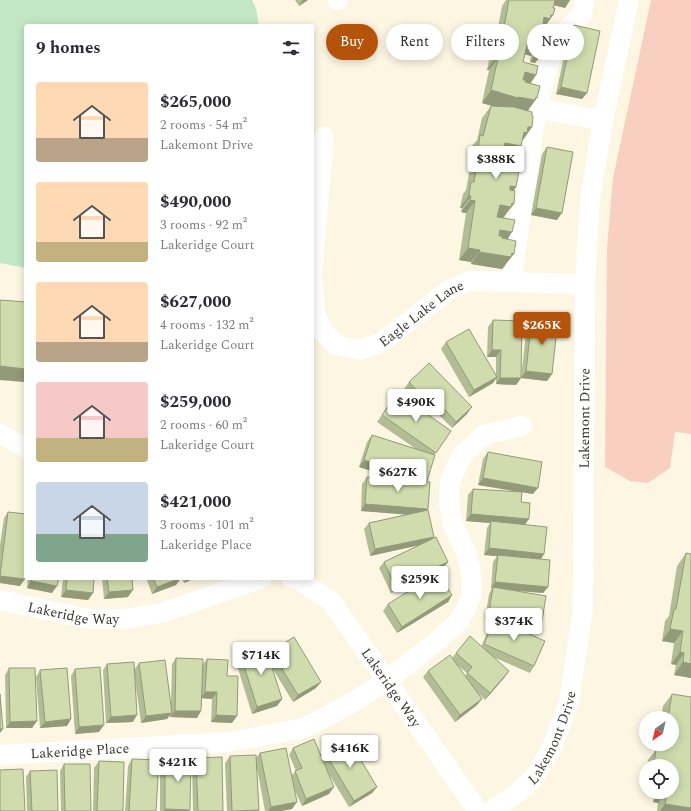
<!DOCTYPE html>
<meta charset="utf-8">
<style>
body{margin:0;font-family:Spectral,serif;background:#f2f2f3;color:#2b2b33;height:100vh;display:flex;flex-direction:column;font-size:15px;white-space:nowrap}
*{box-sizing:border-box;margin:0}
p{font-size:13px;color:#7c7c81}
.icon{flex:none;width:22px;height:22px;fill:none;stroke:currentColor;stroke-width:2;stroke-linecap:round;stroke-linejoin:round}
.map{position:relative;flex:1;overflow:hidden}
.panel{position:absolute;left:24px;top:24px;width:290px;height:556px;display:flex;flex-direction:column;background:#fff;border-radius:4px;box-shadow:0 2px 10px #0003}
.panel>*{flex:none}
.guide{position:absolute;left:326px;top:24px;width:305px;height:36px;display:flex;gap:8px}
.needle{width:26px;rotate:214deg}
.controls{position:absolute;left:639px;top:711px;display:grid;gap:8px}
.controls a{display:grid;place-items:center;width:40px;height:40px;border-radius:50%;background:#fff;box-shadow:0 2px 10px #0003;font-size:20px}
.price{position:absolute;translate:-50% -34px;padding:0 9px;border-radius:4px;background:#fff;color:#222;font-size:13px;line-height:26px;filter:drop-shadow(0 1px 2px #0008)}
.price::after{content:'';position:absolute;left:50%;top:24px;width:12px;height:9px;margin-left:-6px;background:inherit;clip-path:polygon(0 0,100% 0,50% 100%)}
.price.current{background:#b45309;color:#fff}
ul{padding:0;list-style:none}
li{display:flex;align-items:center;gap:12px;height:100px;padding:0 12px}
li span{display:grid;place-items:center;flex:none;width:112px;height:80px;border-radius:4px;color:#555}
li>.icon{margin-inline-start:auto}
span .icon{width:48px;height:48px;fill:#fffc;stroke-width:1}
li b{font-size:17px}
h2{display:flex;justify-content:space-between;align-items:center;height:48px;padding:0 12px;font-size:17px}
.chip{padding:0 14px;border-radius:18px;background:#fff;box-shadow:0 2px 10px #0003;font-size:14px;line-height:36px}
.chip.current{background:#b45309;color:#fff}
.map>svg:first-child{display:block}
</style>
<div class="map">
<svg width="691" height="811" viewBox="0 0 691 811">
<rect width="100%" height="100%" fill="#fcf6e2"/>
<path fill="#f9cfc1" d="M651,0h40v434l-16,-2 -5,36 -22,15 -18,-2 -25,-14 2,-219 6,-70z"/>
<path fill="#c1e8c3" d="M0,0h252l4,9 3,17h-233v242l-26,-5z"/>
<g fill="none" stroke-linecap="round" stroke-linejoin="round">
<g stroke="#fff" stroke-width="20">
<path d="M337,0h1"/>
<path d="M537,108l66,13"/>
<path d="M312,273l12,-136"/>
<path id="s1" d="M312,275l3,38 8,19 13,13 24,5 21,-7 68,-53 20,-9 116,3"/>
<path d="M511,282l26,-174 19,-68 26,-26 2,-14"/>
<path d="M0,434l26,14"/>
<path id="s2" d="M291,578l8,2 32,21 147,210"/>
<path id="s3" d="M0,600l88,19h36l37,-6 101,-35"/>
<path id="s4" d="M0,755l230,-13 74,-14 41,-21 41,-26 49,-38 25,-23 11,-22 1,-20 -5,-23 -15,-33 -3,-21 1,-19 11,-26 23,-21 38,-9"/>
<path id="s5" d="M491,811l25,-17 18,-16 18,-31 17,-45 14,-93 2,-325 5,-85 13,-78 26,-121"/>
</g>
</g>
<path fill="#b3bd95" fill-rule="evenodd" d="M295,0h13l-9,6z
M506,0h64l-5,8 -11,-3 -8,20 -2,26 -9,12 -5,-1 1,-6 -6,-2 -2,8 7,21 -1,27 -1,1 4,5v11l-10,13 -1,6 -8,12 -6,-1 -1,8 10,22 -2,4 -9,25 -1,2 4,21 -3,27 -3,3 -31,-5v-2l-12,-2 7,-47 -5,-1 1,-4h-2l3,-14 3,-4 5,-28h-2l2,-15 6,-7 5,-22 9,-12h2l-11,-3 7,-33h-2l3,-15 4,-5 8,-44z
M574,25l8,74 -26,-5 13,-62z
M547,147l10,73 -26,-5 11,-61z
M532,317l20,57 -5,7 -26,-3 6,-54z
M493,320l28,58 -5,7 -20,-1v-6l-3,5 -24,14 -28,-48 5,-7 50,32v-17h-9l1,-30z
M409,382l58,32 -15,14 -20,-20 -6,5 -22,-24z
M397,393l54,38 -17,24 -8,27v29l6,28 16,23 -5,6 -52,25 -12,-25 5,-6 35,-17 -49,11 -6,-27 5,-6 39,-9 -47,-3 1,-27 5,-7 32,3 -40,-13 8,-25 5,-7 44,14 -39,-27z
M488,452l45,42 -11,-2 -1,10 4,23 19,29 -3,5 7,28 -5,6 -31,-3 30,31 -5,7 -37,-7 34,45 -4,7 -37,-16 16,14 -5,7 -19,22 -6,-6 -2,11 -22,17 -32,-45 5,-6 24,-13 4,-5 25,-6 9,-21 4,-6 -9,-1 4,-25 3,-6h-1l2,-26 4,-6 -13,-1 3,-27 3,-5 -24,-2 2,-26 5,-6 48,3 -43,-7 5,-26zM457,665l10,8 -2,3z
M8,512l12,74 -20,-3v-38l4,-27z
M686,553l5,1v124l-17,-3 2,-10 -5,-1 3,-21 -12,-2 3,-20 4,-5 8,-50z
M28,578h31l-7,15 -25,-5z
M63,578h31l-1,15 -5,7 -27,-3z
M102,578h30l-4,19 -24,2z
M146,578h35l-5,7 -24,9z
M182,578h13l-11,5z
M452,595l-4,7 -51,31 -14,-22 5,-7z
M271,651l45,37 -23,14 -22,-36 11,33 -5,7 -25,8 -17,-55 5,-6 28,2z
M176,658l27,6 4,-5 20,17 5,47 -21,-1 1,-23 -10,-1 -5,20 -27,-1v-2l-3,4 -26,4 -7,-51 -1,50 -27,1 -3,-53 4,-6 27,6 5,-7 32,41 1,-40z
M9,668l28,53 -5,7h-26l-1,-53z
M75,669l24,63 -24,2 -4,-58z
M40,670l31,49 -4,7 -27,2 -4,-51z
M672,694l19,117h-34l1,-8 -5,-1 1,-10h18v-26h-25l1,-6 9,-12 1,-4h14v-26h-11l2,-12z
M293,748l28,8 3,-5 53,36 -5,6 -23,14 -22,-36 2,23 -27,12 -8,-17 -2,20 -11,2h-16l-8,-43 2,42 -1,1h-31l-2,-48 5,-7 26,2 4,-5 32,22 4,-4 -7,-16z
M165,756l24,55h-29v-48z
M196,758l26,53h-29l-1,-46z
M132,759l24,52h-31l3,-45z
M99,761l24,50h-30l1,-43z
M64,764l27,47h-30l-1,-40z
M30,771l28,40h-31l-1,-34z"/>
<path fill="#929a79" d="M303,0h5l-9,6z
M552,0h18l-5,8 -16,-4z
M551,15h2l-8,12 -4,4 3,-14z
M528,41l12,2 -9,13 -12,-3z
M539,50l5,1 -9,12 -5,-1z
M496,57l2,1 -9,12h-2z
M525,72l11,3 -8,12 -12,-3z
M561,87l26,6 -5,6 -26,-5z
M491,90l27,7 19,1 -11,15 -17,-2 -27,-8z
M528,127h4l-9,13h-1l2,-8z
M505,143l16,3 -8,12 -17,-3z
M478,150h2l-9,12h-2z
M510,186l6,1 -9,12z
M469,195l2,1 -9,12h-2z
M470,200l5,1 -9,12 -5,-1z
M512,203l2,1 -12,15 -11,-2 9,-12z
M536,208l26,5 -5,7 -26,-5z
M500,230l12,2 -8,13 -12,-2z
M468,248l12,2 -9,12 -12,-2z
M479,252l33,1 2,1 -12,15 -31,-5z
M492,350h9l-5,7h-9z
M0,366l26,3v10l-2,3 -24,-2z
M526,371l26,3 -5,7 -26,-3z
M497,377l-4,6 -24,14 5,-7z
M500,378h21l-5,7 -20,-1z
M437,401l-5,7 -6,5 5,-7z
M472,407l-5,7 -15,14 4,-6z
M364,460l63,21 -5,6 -63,-20z
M483,478l55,10 -5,6 -55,-9z
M365,504l63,5 -5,7 -62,-5z
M471,514l58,5 -5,7 -33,-5 -1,2 -24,-2z
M434,537l-5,6 -59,13 5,-7z
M489,548l55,6 -4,6 -42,-5 -1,1 -13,-1z
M448,562l-5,6 -52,25 4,-7z
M0,576l25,3 -5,7 -20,-3z
M181,578l-5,7 -24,9 5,-7z
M187,578h8l-11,5z
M31,581l26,5 -5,7 -25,-5z
M495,582l53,5 -5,6 -50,-4v-2l-1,1h-1z
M66,590l27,3 -5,7 -27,-3z
M133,590l-5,7 -24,2 5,-7z
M452,595l-4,7 -51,31 5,-6z
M489,612l53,9 -5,7 -52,-9z
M670,629l13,2 -9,12 -12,-2z
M680,652l4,1 -8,12 -5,-1z
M683,662l8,2v14l-17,-3z
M509,671l-5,7 -19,22 5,-7z
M321,682l-5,6 -23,14 5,-7z
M205,692h12l-5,7 -12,-1z
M282,699l-5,7 -25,8 5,-7z
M482,699l-5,6 -22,17 5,-7z
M175,711h26l-4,7 -27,-1z
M172,713l-5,6 -26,4 5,-7z
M137,715l-4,7 -27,1 5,-6z
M216,715l21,1 -5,7 -21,-1z
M71,719l-4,7 -27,2 5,-6z
M37,721l-5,7h-26l4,-6z
M104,725l-5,7 -24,2 4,-7z
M0,729h3l-3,4z
M334,787l-5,7 -27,12 4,-7z
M377,787l-5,6 -23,14 5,-6z
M660,792h6l-8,11 -5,-1z
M297,802l-5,7 -11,2h-13l3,-4z
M665,804l26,4v3h-31z
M165,809l25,1 -1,1h-25z
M259,810l-1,1h-25z"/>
<path fill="#d0dcad" stroke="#929a79" d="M509,0h46l-2,8h2l-2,7h-2l-1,4 -6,-2 -1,7 5,1 -4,26 -5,-1 1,-7 -12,-2 -5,21 15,4 -2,9 -11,-3 -2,8h3l-1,2 15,4 -3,12 -1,-1 -1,3 -17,-3v1l-27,-8 7,-32 -2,-1 3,-14h2z
M574,25l26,6 -13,62 -26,-6z
M491,106l23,1 18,5v4h1l-1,11h-4l-1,6 -3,-1 -3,14 -16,-3 -2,11 5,1 -2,10 1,4 12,2 -3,16 -6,-1v4l5,1 -1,13 -2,-1 -1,4 -11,-2 -3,12 18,3 -3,12 -12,-2 -1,6h3v2l14,3 -2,13 -2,-1 -1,4 -32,-5 1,-2 -12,-2 7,-47 -5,-1 1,-4 -2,-1 2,-13h3l6,-32h-2l2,-15 3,1z
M547,147l26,5 -11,61 -26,-5z
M0,300l26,2v67l-26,-3z
M532,317l26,3 -6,54 -26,-3z
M493,320l29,1 -1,57h-21l1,-28h-9z
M469,329l28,48 -23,13 -28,-48z
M429,363l43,44 -16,15 -19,-21 -6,5 -22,-24z
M397,393l54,38 -15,22 -54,-38z
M372,435l63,20 -8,26 -63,-21z
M488,452l54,10 -4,26 -55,-10z
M367,477l63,5 -2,27 -63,-5z
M473,489l49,3 -1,10 9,1 -1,16 -58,-5z
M428,510l6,27 -59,12 -6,-26z
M8,512l18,2v56l-1,9 -25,-3z
M491,521l56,6 -3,27 -55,-6z
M436,537l12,25 -53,24 -11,-24z
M686,553l5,1v110l-8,-2 1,-9 -4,-1 3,-21 -13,-2 4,-20h2z
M498,555l52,5 -2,27 -53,-5z
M438,573l14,22 -50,32 -14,-23z
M32,578h27l-2,8 -26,-5z
M67,578h27l-1,15 -27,-3z
M107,578h25l1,12 -24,2z
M153,578h28l-24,9z
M493,587l53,9 -4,25 -53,-9z
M495,619l50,22 -11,25 -50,-22z
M470,636l39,35 -19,22 -23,-20 5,-6 -16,-14z
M294,637l27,45 -23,13 -27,-44z
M265,645l17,54 -25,8 -17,-54z
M450,655l32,44 -22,16 -32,-44z
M176,658l27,1 -2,52h-26z
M207,659l21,1 -1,16h11l-1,40 -21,-1 1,-23h-12z
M165,660l7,53 -26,3 -7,-53z
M134,662l3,53 -26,2 -4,-53z
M100,667l4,58 -25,2 -4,-58z
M9,668h26l2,53 -27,1z
M67,668l4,51 -26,3 -5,-52z
M0,694l3,35h-3z
M672,694l19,3v111l-26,-4 2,-12h5v-26h-18l2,-18 8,1v-5h8v-26h-4z
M347,737l30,50 -23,14 -30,-50z
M314,739l20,48 -28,12 -11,-28 7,-3 -9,-20z
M286,748l11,54 -26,5 -11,-54z
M256,755l3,55 -27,1 -2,-55z
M165,756l26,1 -1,53 -25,-1z
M222,757l1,54h-25l-2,-53z
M132,759l27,1 -3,51h-27z
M99,761l25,1 -1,49h-26z
M64,764h26l1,47h-26z
M23,769l2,42h-25v-41z
M57,770l1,41h-26l-2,-40z"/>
<g text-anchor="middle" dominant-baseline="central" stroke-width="3.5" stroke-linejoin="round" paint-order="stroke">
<g font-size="14" fill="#39362f" stroke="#fff">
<text stroke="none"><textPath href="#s1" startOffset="174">Eagle Lake Lane</textPath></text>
<text stroke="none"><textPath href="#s5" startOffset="423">Lakemont Drive</textPath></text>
<text stroke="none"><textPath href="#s3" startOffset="75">Lakeridge Way</textPath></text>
<text stroke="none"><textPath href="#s2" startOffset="152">Lakeridge Way</textPath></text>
<text stroke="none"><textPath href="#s5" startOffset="99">Lakemont Drive</textPath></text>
<text stroke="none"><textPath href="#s4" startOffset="80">Lakeridge Place</textPath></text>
</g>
</g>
</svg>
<div class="controls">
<a><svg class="needle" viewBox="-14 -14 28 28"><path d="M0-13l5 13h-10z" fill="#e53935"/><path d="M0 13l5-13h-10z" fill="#7c7c81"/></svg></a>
<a><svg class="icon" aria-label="locate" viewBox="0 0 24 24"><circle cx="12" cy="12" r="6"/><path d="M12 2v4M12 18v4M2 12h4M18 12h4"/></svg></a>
</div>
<b class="price" style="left:496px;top:180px">$388K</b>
<b class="price current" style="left:542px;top:346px">$265K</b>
<b class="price" style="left:416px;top:423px">$490K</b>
<b class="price" style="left:398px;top:493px">$627K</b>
<b class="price" style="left:420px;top:600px">$259K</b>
<b class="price" style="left:514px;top:642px">$374K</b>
<b class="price" style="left:261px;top:676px">$714K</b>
<b class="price" style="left:350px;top:769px">$416K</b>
<b class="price" style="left:178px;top:783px">$421K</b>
<div class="guide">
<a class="chip current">Buy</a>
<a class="chip">Rent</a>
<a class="chip">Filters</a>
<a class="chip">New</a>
</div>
<section class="panel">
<h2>9 homes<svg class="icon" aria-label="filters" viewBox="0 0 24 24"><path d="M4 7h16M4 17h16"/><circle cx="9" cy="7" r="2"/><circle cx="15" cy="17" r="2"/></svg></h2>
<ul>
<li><span style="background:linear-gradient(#ffd9b3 70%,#b9a48a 0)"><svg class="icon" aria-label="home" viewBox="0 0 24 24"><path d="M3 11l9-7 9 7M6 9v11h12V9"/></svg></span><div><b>$265,000</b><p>2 rooms · 54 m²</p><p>Lakemont Drive</p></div></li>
<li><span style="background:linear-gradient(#ffd9b3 75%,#c2b280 0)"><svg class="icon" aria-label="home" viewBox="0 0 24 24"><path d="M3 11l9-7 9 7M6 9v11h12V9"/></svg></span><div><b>$490,000</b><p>3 rooms · 92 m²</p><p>Lakeridge Court</p></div></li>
<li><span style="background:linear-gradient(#ffd9b3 75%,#b9a48a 0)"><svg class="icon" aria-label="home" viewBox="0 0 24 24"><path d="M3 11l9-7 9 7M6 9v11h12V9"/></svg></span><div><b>$627,000</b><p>4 rooms · 132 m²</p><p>Lakeridge Court</p></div></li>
<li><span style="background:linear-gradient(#f6c9c9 70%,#c2b280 0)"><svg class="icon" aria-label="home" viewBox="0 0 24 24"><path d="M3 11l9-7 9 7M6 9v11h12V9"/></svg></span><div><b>$259,000</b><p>2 rooms · 60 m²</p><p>Lakeridge Court</p></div></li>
<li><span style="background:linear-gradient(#c9d6e8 65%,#7fa58c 0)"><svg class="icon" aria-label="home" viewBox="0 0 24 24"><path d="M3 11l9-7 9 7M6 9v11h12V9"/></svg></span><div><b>$421,000</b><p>3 rooms · 101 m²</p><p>Lakeridge Place</p></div></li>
</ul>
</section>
</div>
